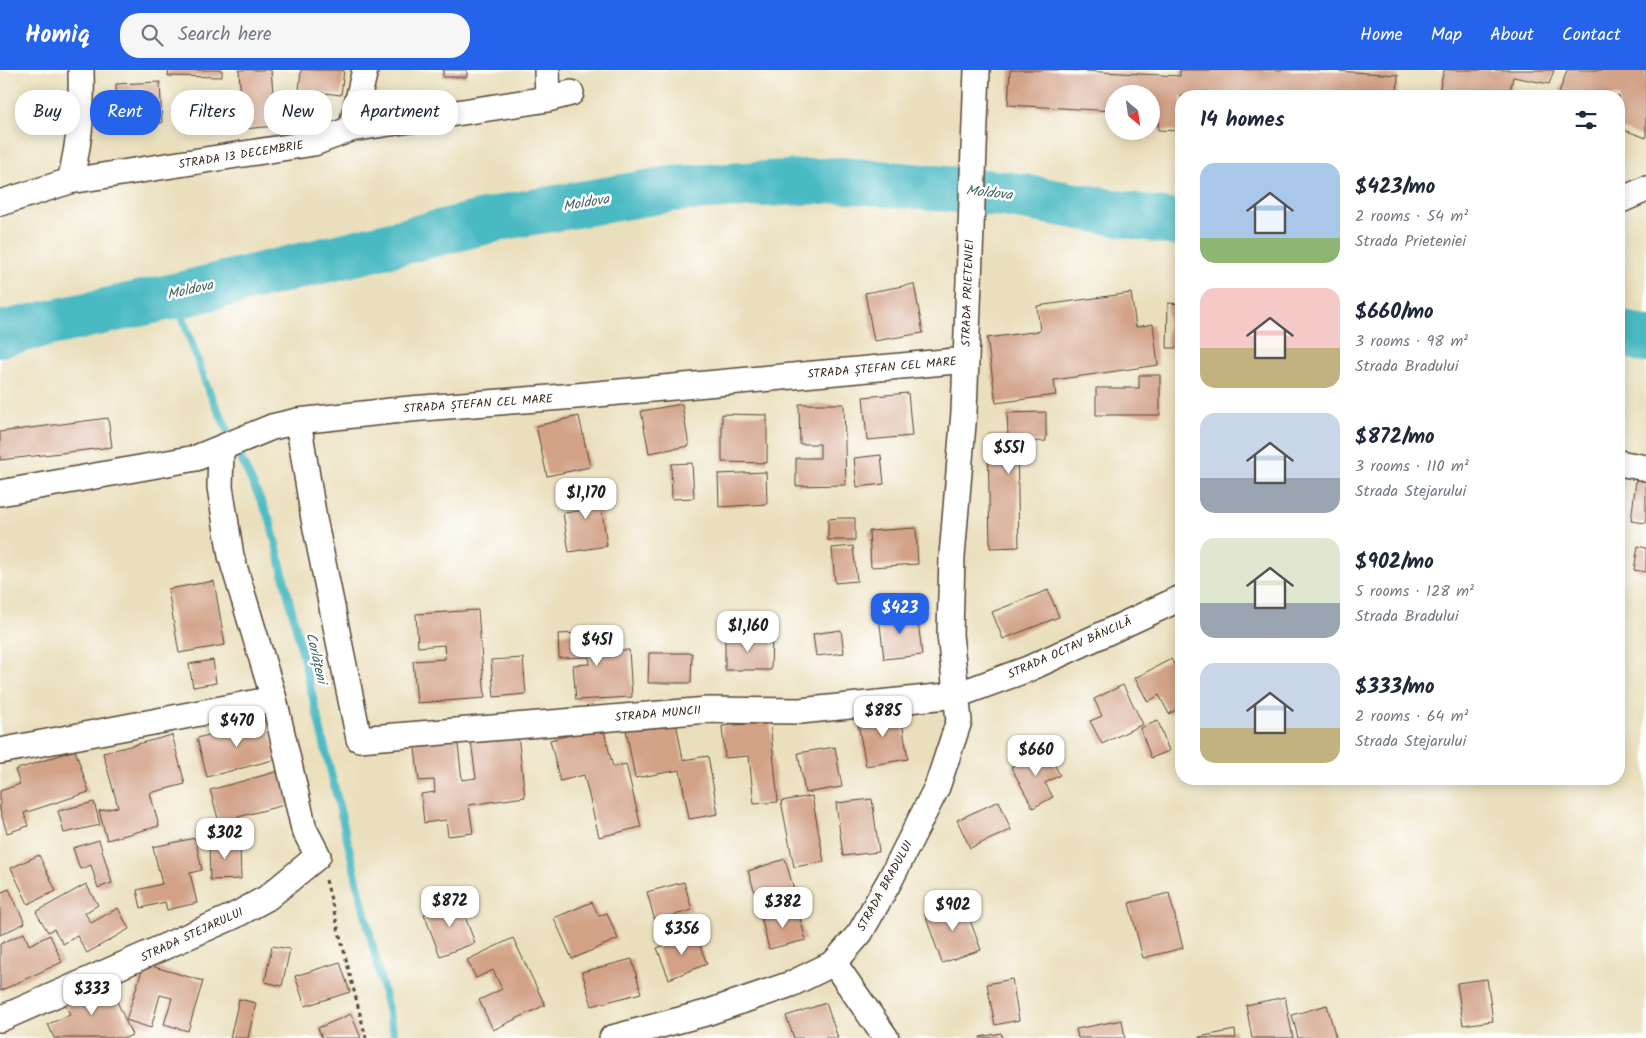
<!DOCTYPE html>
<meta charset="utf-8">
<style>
body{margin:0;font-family:Kalam,sans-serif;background:#f6f6f7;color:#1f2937;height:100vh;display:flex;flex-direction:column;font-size:19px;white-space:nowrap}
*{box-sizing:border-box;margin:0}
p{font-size:16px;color:#747a83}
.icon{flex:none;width:28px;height:28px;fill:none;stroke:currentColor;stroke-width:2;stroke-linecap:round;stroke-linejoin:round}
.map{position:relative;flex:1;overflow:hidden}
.details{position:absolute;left:1175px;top:20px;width:450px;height:695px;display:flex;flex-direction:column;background:#fff;border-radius:20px;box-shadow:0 2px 12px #0003}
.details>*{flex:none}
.top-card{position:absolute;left:15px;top:20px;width:475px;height:45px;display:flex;gap:10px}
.needle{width:32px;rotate:151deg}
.fabs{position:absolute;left:1105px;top:15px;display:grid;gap:10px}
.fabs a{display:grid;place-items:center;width:55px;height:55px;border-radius:50%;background:#fff;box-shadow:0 2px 12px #0003;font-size:25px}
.price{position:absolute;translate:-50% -42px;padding:0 11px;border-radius:10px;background:#fff;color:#222;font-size:16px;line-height:32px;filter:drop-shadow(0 1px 2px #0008)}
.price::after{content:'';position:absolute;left:50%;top:30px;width:15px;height:11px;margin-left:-8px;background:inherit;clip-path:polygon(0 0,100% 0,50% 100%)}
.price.on{background:#2563eb;color:#fff}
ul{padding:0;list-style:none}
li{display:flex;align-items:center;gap:15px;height:125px;padding:0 25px}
li span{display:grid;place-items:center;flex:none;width:140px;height:100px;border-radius:15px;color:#555}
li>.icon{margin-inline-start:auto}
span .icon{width:60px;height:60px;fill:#fffc;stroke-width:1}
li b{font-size:21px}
h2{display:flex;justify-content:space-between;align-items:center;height:60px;padding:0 25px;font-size:21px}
.tag{padding:0 18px;border-radius:20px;background:#fff;box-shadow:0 2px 12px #0003;font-size:18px;line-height:45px}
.tag.on{background:#2563eb;color:#fff}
header{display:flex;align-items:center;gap:30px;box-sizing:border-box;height:70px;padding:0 25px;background:#2563eb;color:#fff}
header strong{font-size:24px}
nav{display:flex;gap:28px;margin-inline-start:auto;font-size:18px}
.search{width:350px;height:45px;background:#f6f6f7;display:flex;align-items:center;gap:12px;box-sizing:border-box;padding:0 18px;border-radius:20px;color:#747a83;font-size:19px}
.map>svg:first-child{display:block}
</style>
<header>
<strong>Homiq</strong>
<div class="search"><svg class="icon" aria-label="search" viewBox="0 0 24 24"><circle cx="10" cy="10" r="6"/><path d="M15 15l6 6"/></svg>Search here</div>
<nav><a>Home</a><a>Map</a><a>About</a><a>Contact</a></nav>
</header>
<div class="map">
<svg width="1646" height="968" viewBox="0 0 1646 968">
<rect width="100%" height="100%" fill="#fff"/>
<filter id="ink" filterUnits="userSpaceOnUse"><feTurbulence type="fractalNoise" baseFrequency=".02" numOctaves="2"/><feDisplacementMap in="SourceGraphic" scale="10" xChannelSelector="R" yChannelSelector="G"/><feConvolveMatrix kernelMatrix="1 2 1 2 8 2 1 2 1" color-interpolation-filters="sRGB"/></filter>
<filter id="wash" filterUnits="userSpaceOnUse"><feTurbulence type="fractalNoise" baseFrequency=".0096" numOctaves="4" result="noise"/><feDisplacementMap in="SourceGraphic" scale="20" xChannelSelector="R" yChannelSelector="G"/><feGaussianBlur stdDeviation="1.12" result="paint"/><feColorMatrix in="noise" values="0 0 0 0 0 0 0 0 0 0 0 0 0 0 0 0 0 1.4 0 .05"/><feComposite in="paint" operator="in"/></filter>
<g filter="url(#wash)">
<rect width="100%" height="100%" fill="#eadfbc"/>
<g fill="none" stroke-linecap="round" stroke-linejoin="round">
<path stroke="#4ab9c2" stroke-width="8" d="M175,226l32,91 63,133 125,518"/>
<path stroke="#4ab9c2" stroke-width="46" d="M1619,262l27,8
M0,264l175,-38 334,-80 162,-27 170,-9 164,14 176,30"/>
</g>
<g id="blocks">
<path fill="#d2a186" d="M169,0h53v7l-54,-1z
M239,0h32l5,56 -33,3z
M301,0h43l-3,25 -42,-5z
M443,0h24v7h-24z
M1010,0h52l118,6v-6h141l77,5 -1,21h-216v35l-23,-1 1,-17h-8v-19h-37v17l-106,-6z
M1444,0h110l-5,14 -36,-7 -4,19h-71z
M1567,0h79v68l-27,-10v-32h-61z
M160,12l2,41 -45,2 -1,-41z
M914,214l9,49 -49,8 -9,-48z
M1131,223l5,34 17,-3 5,41 -104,15 2,15 -60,8 -9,-65 53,-7 -3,-25z
M1168,233l13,1v44h-14z
M1139,305h21v40h-64v-27h43z
M908,323l4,43 -45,4 -4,-43z
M682,334l7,42 -40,7 -8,-42z
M799,334h45l2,81 -50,1v-28h24v-14h-20z
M1046,342v29l-29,1 2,105 -29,1 -2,-113h20l-1,-22z
M722,344l45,1v48l-45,-1z
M579,346l11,51 -43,9 -11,-50z
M108,348l4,29 -112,13v-28z
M881,385l3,29 -27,3 -3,-29z
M692,393l2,35 -22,1 -1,-35z
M766,402l1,32 -48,3 -1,-33z
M1619,407h3l-2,69h-1z
M1636,410l10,1v42l-15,-2z
M598,412l9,64 -38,6 -6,-39 16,-2 -3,-26z
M841,448h14v22h-27v-21z
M916,458l2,36 -47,3 -2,-36z
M853,476l4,35 -22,2 -3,-35z
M1638,476l8,2v24l-12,-2z
M214,511l11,64 -46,8 -11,-64z
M1048,520l11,27 -56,22 -11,-27z
M478,540l7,88 -68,5 -4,-42 32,-2 -1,-14 -26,2 -2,-33z
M917,542l5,43 -38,4 -5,-43z
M841,560l3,23 -28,3 -3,-22z
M601,562l1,19 27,-1 3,47 -56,3 -3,-35 17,-1 -1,-7 -30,1 -1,-24z
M725,565l47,1 -1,34h-46z
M649,583h43l-1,30h-43z
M523,588l3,36 -32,3 -3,-37z
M1171,589l10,19v29l-12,7 -10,-19 -11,7 -13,-24z
M213,590l3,23 -23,4 -4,-23z
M1123,615l20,39 -41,20 -12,-23 12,-5 -8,-17z
M900,640l8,49 -42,7 -9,-48z
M675,646l8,44 25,-4 10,58 -29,5 -9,-49 -45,8 -10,-54z
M267,650l10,39 -70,18 -10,-39z
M1158,651l11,30 -18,7 -11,-30z
M770,652l8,80 -24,2 -5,-48 -24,2 -3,-32z
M603,657l10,40 13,-3 15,63 -42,10 -15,-62 -24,6 -10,-41z
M172,665l13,49 -35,9 9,33 -52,14 -8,-29 19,-4 -15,-54z
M457,665l5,45 14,-2 -5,-37 47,-6 7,62 -56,8 4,28 -25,3 -2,-16 -22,3 -3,-29 14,-2 -1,-12 -15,1 -5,-40z
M835,677l7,40 -37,6 -7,-40z
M1045,678l15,27 -15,8 8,14 -20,11 -22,-41z
M75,680l14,42 -65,21 4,13 -21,7 -7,-23v-19l20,-7 -5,-14z
M283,700l9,33 -73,19 -9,-32z
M812,726l12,66 -30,5 -13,-66z
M872,729l7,53 -36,4 -7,-53z
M999,731l12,29 -41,18 -13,-28z
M94,732l6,23 -36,8 -6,-22z
M195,768l7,32 -12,3 7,30 -30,7 -2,-8 -24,6 -4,-18 25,-6 -9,-37z
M99,770l13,43 -14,5 -7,-23 -11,4 -7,-21z
M240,771l1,38 -31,1 -1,-38z
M39,785l17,36 -28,13 -17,-36z
M785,789l10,34 -36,12 -11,-34z
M684,812l8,28 -37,11 -8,-29z
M86,814l12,21 -13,8 6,10 27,-15 11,21 -42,24 -10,-17 -14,8 -9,-15 -6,3 -12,-20z
M9,819l16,34 -25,12v-42z
M1169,823l14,55 -40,10 -14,-55z
M459,831l16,42 -35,13 -16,-42z
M963,831l18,49 -39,13 -17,-48z
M592,832l7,14 8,-3 11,26 -46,20 -18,-41z
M797,838l9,32 -37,9 -8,-32z
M24,863l5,12 21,-10 12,27 -62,29v-47z
M695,863l12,31 -38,15 -12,-31z
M513,868l32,67 -52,25 -14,-30 23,-11 -9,-19 -17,8 -9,-18z
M272,876l18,3 -8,37 -17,-4z
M632,889l9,34 -49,13 -10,-34z
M340,892l10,30 -45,14 -10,-30z
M144,894l59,17 -15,50 -24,-7 8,-26 -12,-3 -9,33 -25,-8z
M107,909l25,56 -7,3h-71l-6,-14 22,-9 -7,-16z
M1012,909l7,41 -24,5 -8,-41z
M1487,909l6,42 -30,4 -6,-42z
M1285,927l8,41h-41l-6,-33z
M239,929l17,4 -8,35h-18z
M826,933l12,35h-44l-8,-22z
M1327,935l9,33h-38l-6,-23z
M351,944l10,24h-39l-4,-10z
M1122,950l3,18h-47l-2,-9z
M1235,960l1,8h-37v-1z
M1001,963l1,5h-22v-1z"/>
</g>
</g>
<g filter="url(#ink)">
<use href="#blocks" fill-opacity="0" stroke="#554536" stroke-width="1"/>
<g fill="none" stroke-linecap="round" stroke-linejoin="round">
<defs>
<path id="minor" d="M547,0l1,29
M351,59l14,-59
M70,111c10,-40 12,-69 11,-111
M1619,131l27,-12
M0,133l70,-22 244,-38 37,-14 197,-30 23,-6
M298,351l16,98 45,220 349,-29 92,1 157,-16 71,-26 153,-71
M1619,393l27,5
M0,423l196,-35 76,-31 26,-6 112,-12 166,-13 390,-36
M0,681l274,-52
M834,893l52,75
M0,949l234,-103 33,-18 51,-42 -14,-27 -30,-130 -43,-143 -11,-69 1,-39
M612,968l94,-25 85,-29 43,-21 26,-30 30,-53 47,-93 22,-66 -9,-87 2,-78 12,-144 13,-342"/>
</defs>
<use href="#minor" stroke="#554536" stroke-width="28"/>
<path stroke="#554536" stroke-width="3" stroke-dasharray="4 4" stroke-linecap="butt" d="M326,810l40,158"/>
<use href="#minor" stroke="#fff" stroke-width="25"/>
</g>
</g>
<g text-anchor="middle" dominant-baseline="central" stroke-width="5" stroke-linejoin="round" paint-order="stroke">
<g font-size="12" fill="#3b2a1e" stroke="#fff">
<text transform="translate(241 85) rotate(-9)">STRADA 13 DECEMBRIE</text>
<text transform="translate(968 223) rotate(-88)">STRADA PRIETENIEI</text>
<text transform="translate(882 298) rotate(-5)">STRADA ȘTEFAN CEL MARE</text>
<text transform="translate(478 334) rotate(-4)">STRADA ȘTEFAN CEL MARE</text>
<text transform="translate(1070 578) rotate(-24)">STRADA OCTAV BĂNCILĂ</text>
<text transform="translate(658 644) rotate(-5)">STRADA MUNCII</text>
<text transform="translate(885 816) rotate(-61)">STRADA BRADULUI</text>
<text transform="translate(192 865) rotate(-25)">STRADA STEJARULUI</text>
</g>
<g font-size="14" font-style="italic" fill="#416360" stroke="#fff">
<text transform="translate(989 123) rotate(6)">Moldova</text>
<text transform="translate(586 133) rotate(-10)">Moldova</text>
<text transform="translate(190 220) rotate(-13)">Moldova</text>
<text transform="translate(316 588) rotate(77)">Corlățeni</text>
</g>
</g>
</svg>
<div class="fabs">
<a><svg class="needle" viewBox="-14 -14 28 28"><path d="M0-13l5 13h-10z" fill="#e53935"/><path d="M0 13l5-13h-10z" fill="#747a83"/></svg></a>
</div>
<b class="price" style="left:1009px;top:405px">$551</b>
<b class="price" style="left:586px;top:450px">$1,170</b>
<b class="price on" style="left:900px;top:565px">$423</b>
<b class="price" style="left:748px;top:583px">$1,160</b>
<b class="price" style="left:597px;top:597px">$451</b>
<b class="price" style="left:883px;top:668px">$885</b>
<b class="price" style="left:237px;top:678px">$470</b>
<b class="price" style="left:1036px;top:707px">$660</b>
<b class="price" style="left:225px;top:790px">$302</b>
<b class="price" style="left:450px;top:858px">$872</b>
<b class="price" style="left:783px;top:859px">$382</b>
<b class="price" style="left:953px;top:862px">$902</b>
<b class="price" style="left:682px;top:886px">$356</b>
<b class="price" style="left:92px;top:946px">$333</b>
<div class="top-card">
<a class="tag">Buy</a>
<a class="tag on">Rent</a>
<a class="tag">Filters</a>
<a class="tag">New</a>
<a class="tag">Apartment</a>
</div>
<section class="details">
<h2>14 homes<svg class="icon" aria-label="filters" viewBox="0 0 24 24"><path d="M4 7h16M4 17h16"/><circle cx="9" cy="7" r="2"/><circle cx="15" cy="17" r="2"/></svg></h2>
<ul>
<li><span style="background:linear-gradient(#a9c7e8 75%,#8fb573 0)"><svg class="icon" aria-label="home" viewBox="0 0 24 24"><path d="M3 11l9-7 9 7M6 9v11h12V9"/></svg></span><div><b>$423/mo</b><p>2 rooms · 54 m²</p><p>Strada Prieteniei</p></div></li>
<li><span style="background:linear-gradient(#f6c9c9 60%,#c2b280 0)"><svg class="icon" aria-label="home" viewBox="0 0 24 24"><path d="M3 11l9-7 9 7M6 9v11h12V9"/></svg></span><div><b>$660/mo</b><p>3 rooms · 98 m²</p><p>Strada Bradului</p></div></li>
<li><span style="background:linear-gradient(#c9d6e8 65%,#9aa5b1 0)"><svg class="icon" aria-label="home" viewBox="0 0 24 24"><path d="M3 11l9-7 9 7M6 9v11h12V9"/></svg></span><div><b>$872/mo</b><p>3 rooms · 110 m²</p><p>Strada Stejarului</p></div></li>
<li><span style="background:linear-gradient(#dfe7d0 65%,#9aa5b1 0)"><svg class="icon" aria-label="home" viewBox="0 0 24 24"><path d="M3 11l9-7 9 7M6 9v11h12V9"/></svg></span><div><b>$902/mo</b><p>5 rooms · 128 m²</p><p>Strada Bradului</p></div></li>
<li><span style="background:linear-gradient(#c9d6e8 65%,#c2b280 0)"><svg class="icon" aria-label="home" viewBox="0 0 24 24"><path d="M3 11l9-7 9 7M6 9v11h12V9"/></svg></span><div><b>$333/mo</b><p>2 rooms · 64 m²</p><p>Strada Stejarului</p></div></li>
</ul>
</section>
</div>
